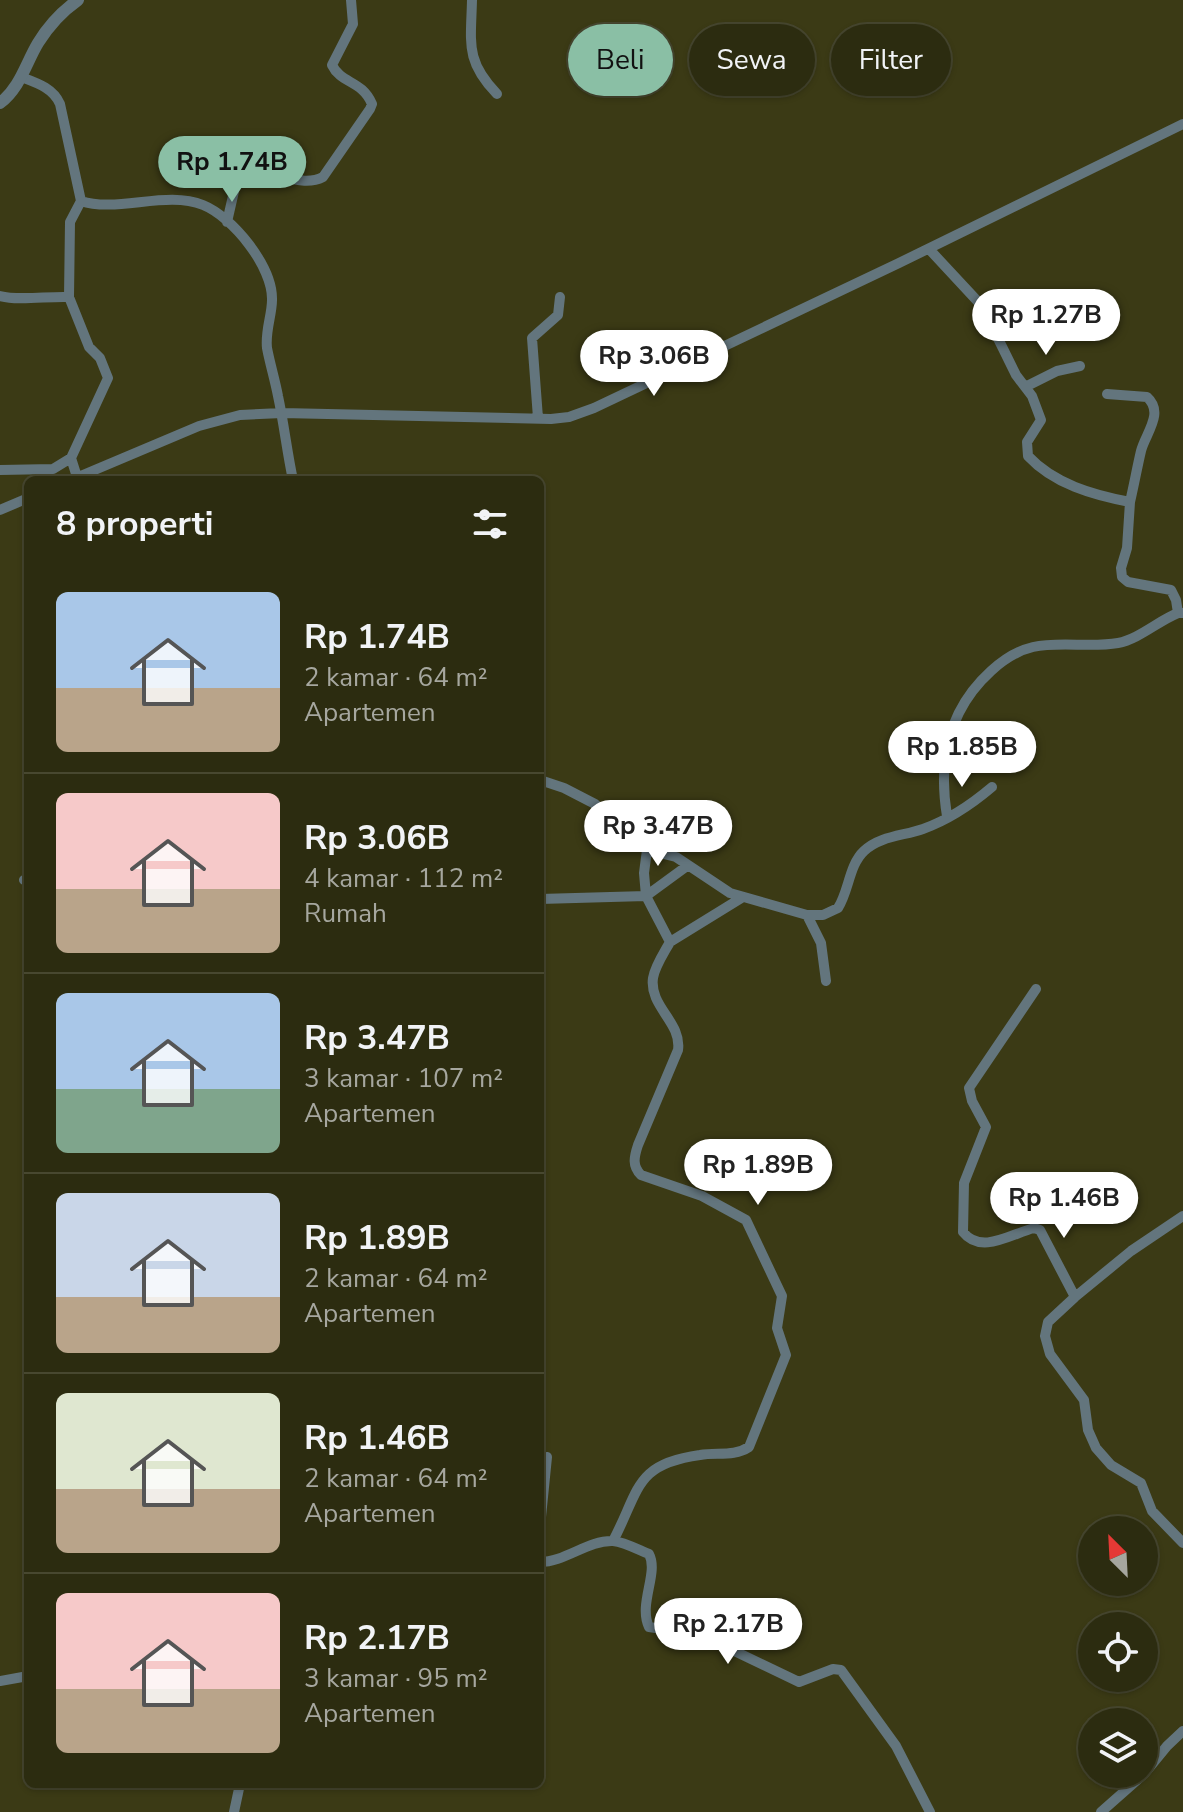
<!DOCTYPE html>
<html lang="id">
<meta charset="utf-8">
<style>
body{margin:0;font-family:"Nunito Sans",sans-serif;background:#343419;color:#f1f3f6;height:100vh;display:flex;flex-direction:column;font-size:30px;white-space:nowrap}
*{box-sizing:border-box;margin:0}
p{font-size:26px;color:#a6a79f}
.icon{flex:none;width:44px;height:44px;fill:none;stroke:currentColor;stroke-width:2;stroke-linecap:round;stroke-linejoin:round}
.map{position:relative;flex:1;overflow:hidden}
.drawer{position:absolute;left:24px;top:476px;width:520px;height:1312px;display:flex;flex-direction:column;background:#2c2c10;border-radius:12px;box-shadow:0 2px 6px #0004,0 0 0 2px #484830}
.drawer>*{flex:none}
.hud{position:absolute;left:568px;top:24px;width:494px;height:72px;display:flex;gap:16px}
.needle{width:52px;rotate:336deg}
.controls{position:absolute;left:1078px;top:1516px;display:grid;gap:16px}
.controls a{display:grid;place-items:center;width:80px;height:80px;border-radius:50%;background:#2c2c10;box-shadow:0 2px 6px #0004,0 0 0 2px #484830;font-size:40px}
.price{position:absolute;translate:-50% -68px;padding:0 18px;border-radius:28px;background:#fff;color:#222;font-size:26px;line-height:52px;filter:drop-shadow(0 2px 4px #0008)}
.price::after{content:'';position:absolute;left:50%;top:48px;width:24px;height:18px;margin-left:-12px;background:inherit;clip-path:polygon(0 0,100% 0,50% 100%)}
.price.current{background:#8abfa5;color:#111}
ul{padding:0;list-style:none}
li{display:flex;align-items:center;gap:24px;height:200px;padding:0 32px}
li+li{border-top:2px solid #484830}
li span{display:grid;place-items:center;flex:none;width:224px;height:160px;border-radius:12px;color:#555}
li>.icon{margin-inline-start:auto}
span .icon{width:96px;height:96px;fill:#fffc;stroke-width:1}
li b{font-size:34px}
h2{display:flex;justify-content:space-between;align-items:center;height:96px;padding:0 32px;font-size:34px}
.tag{padding:0 28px;border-radius:36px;background:#2c2c10;box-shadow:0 2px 6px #0004,0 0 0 2px #484830;font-size:28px;line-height:72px}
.tag.current{background:#8abfa5;color:#111}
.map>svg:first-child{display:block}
</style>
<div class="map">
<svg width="1183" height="1812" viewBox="0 0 1183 1812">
<rect width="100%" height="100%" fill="#3b3a15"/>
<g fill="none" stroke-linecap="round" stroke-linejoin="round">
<path stroke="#63757d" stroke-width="10" d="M472,0c-1,43 -7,61 25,94
M21,77c16,6 32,11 39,27l21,97c36,12 86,-11 122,4 30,12 70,62 69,95 0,15 -7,31 -5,48 3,16 8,32 11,48 6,28 9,56 15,84
M227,222l11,-48c28,-13 58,17 85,3l47,-68 2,-5c-10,-24 -31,-20 -40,-39l21,-41 -2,-24
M929,249l53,57 34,69 16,21 9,24 -14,22 1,14c26,28 65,39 102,46l-3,46 -6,20 1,9 6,5 43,8 5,10 2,13h5
M0,296c18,5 48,0 69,1
M1025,387l32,-16 23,-5
M1107,394l40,3c18,16 -2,37 -6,54 -4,17 -7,34 -11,51
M538,418l-6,-80 26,-23 2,-18
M0,470l53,-1 18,-11
M77,477l-6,-19 37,-80 -8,-20 -11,-11 -20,-50 1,-75 11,-21
M71,480l128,-54 41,-11 42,-2 269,6 18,-2 25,-9 305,-145 284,-139
M0,510l28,-12
M540,780l24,8 31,16 52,46 29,7 54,36 77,22h16l15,-7c11,-17 11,-43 26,-57 16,-15 39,-15 59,-22 25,-9 49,-25 69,-42
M947,816c-9,-55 1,-106 44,-145 12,-11 25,-20 42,-24 27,-6 57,1 85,-4 21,-4 40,-22 60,-30
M24,880l4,1
M540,899l106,-3 41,-30
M807,915l14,28 5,38
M670,942l73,-45
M1036,989l-67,99 3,13 14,26 -22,56 -1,49c18,23 48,2 71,-4l6,2 35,67 -27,25 -3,14 5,18 34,46 4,30 8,18 15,17 30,18 11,28 31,32
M1075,1297l56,-46 52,-35
M540,1527l7,-70
M613,1541c27,-51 21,-77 87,-86 17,-3 34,2 49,-8l37,-92 -9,-27 5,-32 -36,-76 -44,-24 -61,-21c-9,-9 -7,-18 -3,-30l40,-95c4,-28 -29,-43 -25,-72 2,-12 11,-25 17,-36l-24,-46 -2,-23 3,-23
M540,1562c25,0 48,-22 73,-21 11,1 26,9 36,13 10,19 -11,50 0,73l52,8 98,47 34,-13 8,1 55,76 34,66
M0,1681l28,-5
M1144,1774l23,-28 16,-15
M234,1812l6,-28
M1101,1812l43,-38"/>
<path stroke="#63757d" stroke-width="12" d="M0,103c20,-15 26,-40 38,-60 11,-18 23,-31 40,-43"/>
</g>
</svg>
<div class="controls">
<a><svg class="needle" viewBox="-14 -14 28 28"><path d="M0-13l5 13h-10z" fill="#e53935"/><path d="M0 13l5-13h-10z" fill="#a6a79f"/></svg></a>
<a><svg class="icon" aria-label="locate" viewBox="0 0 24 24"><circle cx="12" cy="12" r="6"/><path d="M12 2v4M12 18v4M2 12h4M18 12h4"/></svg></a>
<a><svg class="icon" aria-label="layers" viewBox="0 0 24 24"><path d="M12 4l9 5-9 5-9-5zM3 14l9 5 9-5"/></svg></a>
</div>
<b class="price current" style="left:232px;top:204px">Rp 1.74B</b>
<b class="price" style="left:1046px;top:357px">Rp 1.27B</b>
<b class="price" style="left:654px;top:398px">Rp 3.06B</b>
<b class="price" style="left:962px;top:789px">Rp 1.85B</b>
<b class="price" style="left:658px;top:868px">Rp 3.47B</b>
<b class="price" style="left:758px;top:1207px">Rp 1.89B</b>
<b class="price" style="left:1064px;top:1240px">Rp 1.46B</b>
<b class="price" style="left:728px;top:1666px">Rp 2.17B</b>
<div class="hud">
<a class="tag current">Beli</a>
<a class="tag">Sewa</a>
<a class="tag">Filter</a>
</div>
<section class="drawer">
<h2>8 properti<svg class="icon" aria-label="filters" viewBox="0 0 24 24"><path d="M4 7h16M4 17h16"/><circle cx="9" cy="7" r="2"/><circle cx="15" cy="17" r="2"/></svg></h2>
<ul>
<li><span style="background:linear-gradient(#a9c7e8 60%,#b9a48a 0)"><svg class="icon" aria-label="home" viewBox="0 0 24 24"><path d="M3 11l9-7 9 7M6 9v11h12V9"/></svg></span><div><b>Rp 1.74B</b><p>2 kamar · 64 m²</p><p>Apartemen</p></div></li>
<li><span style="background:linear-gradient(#f6c9c9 60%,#b9a48a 0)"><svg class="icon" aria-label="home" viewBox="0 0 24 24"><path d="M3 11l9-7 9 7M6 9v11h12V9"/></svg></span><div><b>Rp 3.06B</b><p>4 kamar · 112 m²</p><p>Rumah</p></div></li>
<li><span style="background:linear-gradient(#a9c7e8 60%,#7fa58c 0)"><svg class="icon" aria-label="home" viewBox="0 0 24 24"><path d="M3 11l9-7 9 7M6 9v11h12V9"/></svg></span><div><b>Rp 3.47B</b><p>3 kamar · 107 m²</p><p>Apartemen</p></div></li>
<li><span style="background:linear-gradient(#c9d6e8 65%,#b9a48a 0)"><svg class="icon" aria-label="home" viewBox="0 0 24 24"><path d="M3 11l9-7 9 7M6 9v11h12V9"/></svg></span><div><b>Rp 1.89B</b><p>2 kamar · 64 m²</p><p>Apartemen</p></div></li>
<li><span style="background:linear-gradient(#dfe7d0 60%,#b9a48a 0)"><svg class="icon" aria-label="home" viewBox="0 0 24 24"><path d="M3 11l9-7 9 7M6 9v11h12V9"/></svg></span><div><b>Rp 1.46B</b><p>2 kamar · 64 m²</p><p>Apartemen</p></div></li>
<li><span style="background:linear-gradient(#f6c9c9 60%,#b9a48a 0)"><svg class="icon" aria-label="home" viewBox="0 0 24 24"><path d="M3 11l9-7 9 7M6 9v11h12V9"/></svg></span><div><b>Rp 2.17B</b><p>3 kamar · 95 m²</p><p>Apartemen</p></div></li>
</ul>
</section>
</div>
